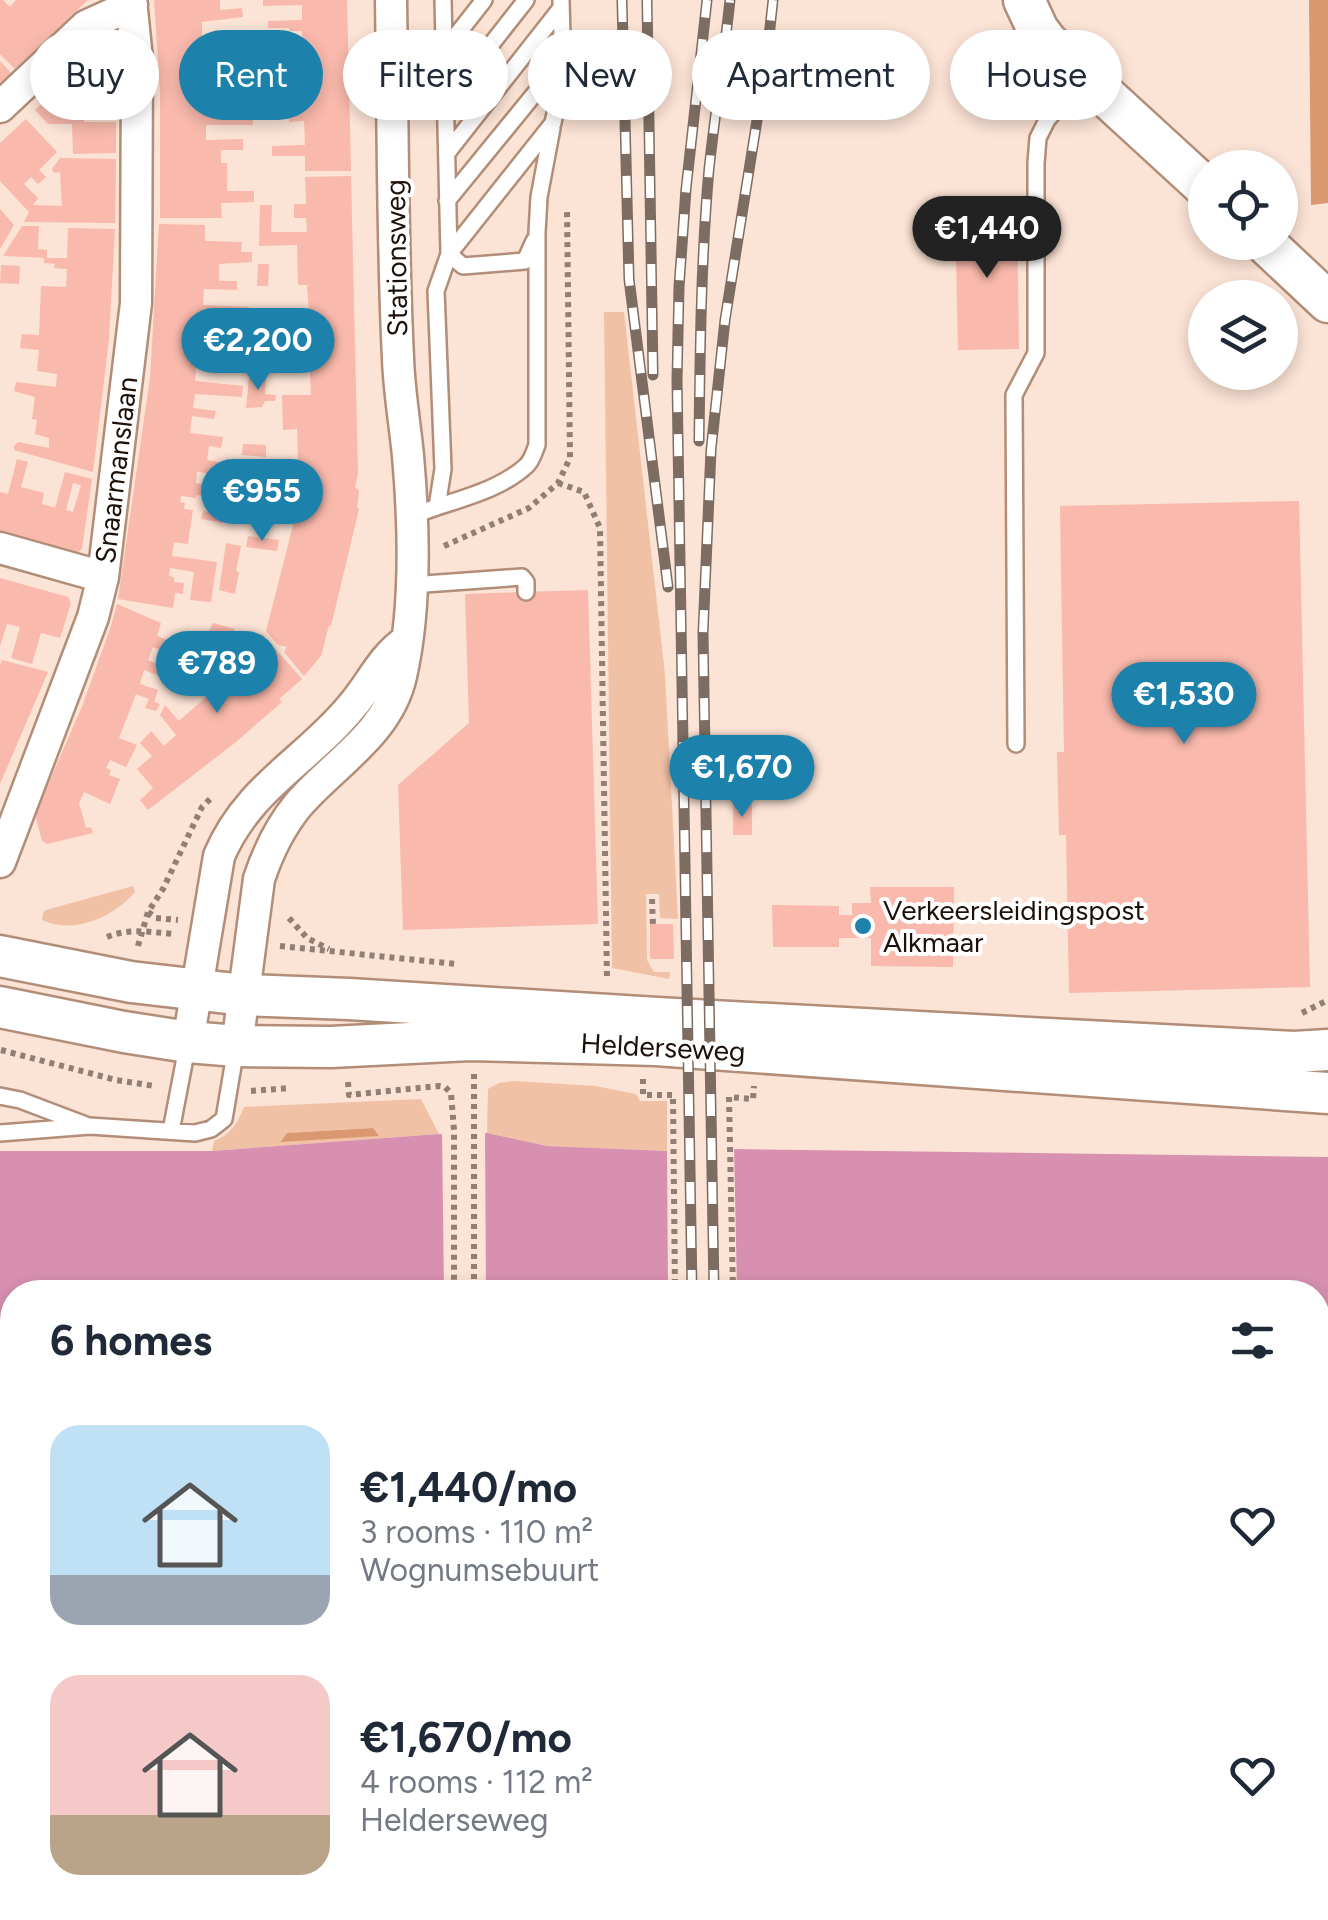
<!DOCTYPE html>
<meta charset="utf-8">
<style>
body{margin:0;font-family:Figtree,sans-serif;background:#f6f6f7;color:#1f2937;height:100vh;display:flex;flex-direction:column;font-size:38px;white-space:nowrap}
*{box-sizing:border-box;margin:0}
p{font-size:32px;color:#747a83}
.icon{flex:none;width:55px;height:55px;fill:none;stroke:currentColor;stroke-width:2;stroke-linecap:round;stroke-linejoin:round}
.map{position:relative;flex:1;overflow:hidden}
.side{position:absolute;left:0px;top:1280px;width:1330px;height:640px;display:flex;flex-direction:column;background:#fff;border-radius:40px 40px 0 0;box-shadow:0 5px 15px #0003}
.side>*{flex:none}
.guide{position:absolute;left:30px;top:30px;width:1270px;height:90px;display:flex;gap:20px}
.tools{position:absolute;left:1188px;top:150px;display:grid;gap:20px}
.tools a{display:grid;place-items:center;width:110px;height:110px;border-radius:50%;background:#fff;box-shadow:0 5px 15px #0003;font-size:50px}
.price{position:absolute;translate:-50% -85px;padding:0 22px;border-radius:35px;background:#1c82ac;color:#fff;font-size:32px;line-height:65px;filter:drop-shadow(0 2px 5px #0008)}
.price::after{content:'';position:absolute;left:50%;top:60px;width:30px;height:22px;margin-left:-15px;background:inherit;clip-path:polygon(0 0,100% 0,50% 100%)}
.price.current{background:#222;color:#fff}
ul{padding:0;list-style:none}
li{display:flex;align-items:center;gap:30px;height:250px;padding:0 50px}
li span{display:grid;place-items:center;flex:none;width:280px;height:200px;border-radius:30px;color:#555}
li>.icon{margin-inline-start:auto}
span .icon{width:120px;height:120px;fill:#fffc;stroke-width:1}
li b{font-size:42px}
h2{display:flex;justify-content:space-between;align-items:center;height:120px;padding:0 50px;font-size:42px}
.tag{padding:0 35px;border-radius:45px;background:#fff;box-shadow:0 5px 15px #0003;font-size:35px;line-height:90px}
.tag.current{background:#1c82ac;color:#fff}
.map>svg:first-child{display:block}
</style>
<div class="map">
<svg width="1328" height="1920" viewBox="0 0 1328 1920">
<rect width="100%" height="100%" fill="#fbe3d5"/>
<path fill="#fdd7c1" d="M0,1569h12v339h578v12h-590z"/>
<path fill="#f1c1a6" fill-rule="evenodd" d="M604,312h20l41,362 13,245 -18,-1 -1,-24h-13l1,66 7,12h16l-1,7 -57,-11z
M133,886l2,6c-21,25 -61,43 -93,28l1,-7 3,-3z
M513,1081l82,5 41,8 4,7h27v50l-120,-5 -60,-13 1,-44 11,-6z
M421,1099l18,35 -227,17 2,-10c16,-6 24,-18 30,-34zM373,1128l5,8 -98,5 7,-8z
M0,1403h12v35l-12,1z
M578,1908h223v12h-223z
M844,1908h90l-3,12h-87z"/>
<path fill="#da9870" d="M1309,0h19v203l-17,2z
M373,1128l6,8 -99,6 7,-9z
M1318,1541l10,1v66h-10z
M1318,1680l10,4v43h-10z
M934,1908h32l-1,12h-34z"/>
<path fill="#d890b0" d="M487,1133l60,13 120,5 2,27h65v-29l594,8v219h-10v-84h-1306v111h-12v-252h212l227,-17z
M1318,1608h10v52h-10z
M531,1908h47v12h-48z
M801,1908h43v12h-43z"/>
<path fill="#fbe3d5" d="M485,1130l1,162h-42l-2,-161z
M734,1144l3,148h-69l-1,-146 4,4 2,23h56v-25z"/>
<path fill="#f9b9ac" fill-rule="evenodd" d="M0,0h3l7,7 6,-7h72l-73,69 -15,-15z
M154,0h66v10l22,-2 1,9 -41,5v15l22,-2v16h-4l-1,9h6l1,26 26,-1v12l-25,1v14l-24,1h50v12h-47v15l37,-1v11h-22v13h6v28h27v11l-33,1 1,15h-62v-127z
M263,0h84l4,171h-46v-15h-33v-10l33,-1 -1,-24 -15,1 -1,-27 16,-1 -1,-14 -43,1v-10h43v-14l-45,-2 -1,-9 46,-1 -1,-14h-13v-3h-21v-7l34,-1v-15l-39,1z
M104,45l10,11 1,38 -31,1v27h32v31l-43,1 -1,-30h-24l-13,-14 20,-19h29l-1,-11 -8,-8z
M0,61l11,12 -11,10z
M26,119l31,33 -18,18 7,7 -8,7 -7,-7 -7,7 14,14 -5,7 29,1 -2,-34 -6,1 -2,-4 8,-11 56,1 -1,64 -91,-1 5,-10 -29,-31v-38z
M351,176l7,298 -3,13 4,4 -2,17 2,1 -28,117 -2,-1 -8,31 -17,20 -20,-24 3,-5 -9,-2 -12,-14 35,-137 -11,-3 8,-32 -1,-30 -14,1 -1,-35h29l-2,-42h-35v-13l35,-1v-13l-30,-3v-11l30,-1 -2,-25 4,-1h-13l-1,-40 -38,1 1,-41h12l-1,27h36l-1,-14h-12v-14h12l-1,-27z
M0,209l14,16 -14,24z
M1017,212l2,137 -61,1 -3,-137z
M159,224l46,1v16l37,1 -1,10h11v10l-33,2v17h18v9l-33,-1 -1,16 46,2 -1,12 -47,-4 -1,15 39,2v2l8,1 -1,7h-45l-2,13 31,4 -1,10 -33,-2 -1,14 48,5 -1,11 -47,-3 -2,14 23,3 -2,8 -22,-3 -2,17 33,4 -2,11 -12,-2 -2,14 12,2 -2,12 -20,-2 -1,11 19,4 -2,10 -16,-2 -1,3 -15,-2 -1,6 5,1 -1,6 9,1 -4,26 -1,8 -14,-2 -2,14 45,6 -6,40 -21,-2 4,-28 -24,-4 -1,8 5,1v5l10,1 -1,11 -8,-1 -2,15 -55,-9 32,-221z
M22,226h17l-1,23 9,1v8l-44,-2z
M68,228l47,1 -6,110 -16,133 -79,-22v-4l4,-4 31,6v-10l-14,-4 2,-14 -5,-1 3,-22 -21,-6 2,-9 40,5 1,-13 -20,-3 2,-21 -19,-2 2,-14 17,1 2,-49 25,1 1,-18 -13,-1 1,-4 -11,-1v-5h23z
M258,264h11l-1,22h-11z
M1,265l19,1 -1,18 -19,-1z
M249,377h17l-1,17 11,1 -1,6h-10l-3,6 -16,1z
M243,444l23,1v12l-24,-2z
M17,459l11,3 -7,25 23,6 -2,11 13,4 10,-36 27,7 -10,70 -6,5 -76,-21v-41l8,2zM73,483l8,2 -8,27 -7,-2z
M1299,501l11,486 -241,6 -3,-158h-7l-2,-83h7l-4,-246z
M203,511l21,3 -1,9 -22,-4z
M248,536l31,4 -2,11 -31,-4z
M226,543l15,3 -5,25 3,1 -4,22 -16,-4z
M0,578l68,19 3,6 -11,35 -19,-5 -9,31 -21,-6 9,-31 -13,-3 -7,22z
M588,590l10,334 -195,6 -5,-145 71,-62 -4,-129z
M117,604l44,19 -4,13 37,15 -6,10 -35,-14 -5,13 20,8 2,-4 12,5 -7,13 -31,-12 -4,14 18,6 -4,12 6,2 -4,7 -11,-3 4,-9 -13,-5 -17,44 18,7 -11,22 -16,-7 -4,8 5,2 -2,5 11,4 -10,25 -26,-12 -5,11 7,25 5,-1 2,6 -46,11 -5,-3 -7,-27 48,-110 27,-75z
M213,623l22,6 -4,10 -5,-1 -17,22 -10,-10z
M262,634l40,45 -23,20 3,3 -46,40 -88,68 -8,-10 13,-12 -16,-19 15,-13 -12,-13 11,-12 13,15 12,-11 -16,-20 5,-10 14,16 36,-32 -23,-27 7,-11 25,31 -5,-11z
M2,660l46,12 -48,112v-119z
M733,804h19v31h-19z
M870,887h84l-1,80 -82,-1v-28h-32v9h-66l-1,-42 67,1v9h13v-12h19z
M650,924h23l1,35h-24z
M0,1604h12v270h-12z
M1318,1777h10v64h-10z
M0,1891h12v17h108v12h-120z
M1016,1908h66l-3,12h-65z"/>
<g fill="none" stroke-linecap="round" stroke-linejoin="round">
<defs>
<path id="lane" d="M443,0l6,254 14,12 62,-5 9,-20
M444,51l40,-51
M446,102l80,-102
M447,153l114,-145
M447,201l116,-142
M437,507c30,-10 65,-19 89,-41 6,-5 8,-14 11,-21v-213l2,-35 13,-69
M411,516l26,-9 6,-38 -7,-178 13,-37 104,-131 10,-49 -2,-74
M411,585l111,-8 4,5v10
M1016,744l-2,-349 22,-42v-190l2,-25 9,-18 36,-43
M0,1096l20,4 66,25
M171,1131l17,-89
M0,1133l90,-7 105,7 16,-4 13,-10 12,-71"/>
<path id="street" d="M0,107l86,-81 46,-21
M0,548l103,29
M0,862l93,-245 10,-40 33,-274 1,-244 -6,-59
M188,1042l31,-186c29,-69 88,-95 133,-150 19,-22 30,-49 54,-65
M237,1046l22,-167c9,-27 21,-52 39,-74 35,-41 90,-71 103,-129 15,-66 13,-152 7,-220 -3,-32 -9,-65 -10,-98 -6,-119 -5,-239 -7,-358
M472,1908l1,12
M1128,1915l200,-3"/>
<path id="secondary" d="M1024,0l14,30 9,12 158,145
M1264,242l64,60
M0,956l131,26 113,13 105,4 308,19 637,34 34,-2
M0,1007l124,25 64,10 49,4 94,1 139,-7 186,5 672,48
M1318,1458h10
M0,1495h12"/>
</defs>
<use href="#lane" stroke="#b28d77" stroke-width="20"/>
<use href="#street" stroke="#b28d77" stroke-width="35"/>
<use href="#secondary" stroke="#b28d77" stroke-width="45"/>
<path stroke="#927f74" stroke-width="6" stroke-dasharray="5 5" stroke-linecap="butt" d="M558,483l26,9 16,36 7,452
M444,546l85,-38 29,-25 12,-25 -3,-248
M652,899l1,26
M148,912l8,6 22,2
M289,918l18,20 22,11
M107,937c22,-9 43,-5 66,-3
M138,946l10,-34 15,-23 39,-82 10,-10
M280,946l176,18
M1302,1013l26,-13
M1,1050l115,30 38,6
M474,1074v218
M643,1079v16h30l2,197
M348,1082l1,13 90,-9 6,1 6,6 3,37v162
M251,1091l38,-3
M733,1292l-4,-195 24,2 1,-13
M0,1444l12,1
M1318,1527l10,2
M0,1545l12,-1
M1318,1680l10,-1
M935,1920l3,-12"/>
<use href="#lane" stroke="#fff" stroke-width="15"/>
<use href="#street" stroke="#fff" stroke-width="30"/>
<use href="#secondary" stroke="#fff" stroke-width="40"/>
<defs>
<path id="rail" d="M622,0l7,279 39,308
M647,0l6,375
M699,441c1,-91 2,-181 10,-272 6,-56 15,-112 21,-169
M692,1292l-15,-912 2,-93 7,-98 21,-189
M714,1292l-11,-659 8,-183 14,-130 41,-256 7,-64
M702,1908v12
M723,1908v12"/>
</defs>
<use href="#rail" stroke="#7d6c61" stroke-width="11"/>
<use href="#rail" stroke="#fff" stroke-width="8" stroke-dasharray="22" stroke-linecap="butt"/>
</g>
<circle fill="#1c82ac" stroke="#fff" stroke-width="4" cx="863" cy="926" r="10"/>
<g text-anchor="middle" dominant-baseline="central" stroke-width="8" stroke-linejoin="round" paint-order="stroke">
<g font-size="28" fill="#1d1008" stroke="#fff">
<text transform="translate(396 258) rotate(-91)">Stationsweg</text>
<text transform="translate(116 470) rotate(-83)">Snaarmanslaan</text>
<text transform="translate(663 1047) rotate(3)">Helderseweg</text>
</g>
<g font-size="28" fill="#1d1008" stroke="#fff" text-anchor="start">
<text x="883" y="910">Verkeersleidingspost<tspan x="883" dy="32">Alkmaar</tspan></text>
</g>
</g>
</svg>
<div class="tools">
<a><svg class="icon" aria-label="locate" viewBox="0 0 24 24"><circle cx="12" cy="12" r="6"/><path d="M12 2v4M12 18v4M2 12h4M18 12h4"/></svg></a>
<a><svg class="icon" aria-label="layers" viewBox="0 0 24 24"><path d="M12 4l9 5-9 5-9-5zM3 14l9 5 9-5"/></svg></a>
</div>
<b class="price current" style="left:987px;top:281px">€1,440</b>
<b class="price" style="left:258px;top:393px">€2,200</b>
<b class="price" style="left:262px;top:544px">€955</b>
<b class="price" style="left:217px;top:716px">€789</b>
<b class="price" style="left:1184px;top:747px">€1,530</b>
<b class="price" style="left:742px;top:820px">€1,670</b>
<div class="guide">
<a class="tag">Buy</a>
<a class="tag current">Rent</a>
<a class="tag">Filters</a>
<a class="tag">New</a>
<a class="tag">Apartment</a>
<a class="tag">House</a>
</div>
<section class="side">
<h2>6 homes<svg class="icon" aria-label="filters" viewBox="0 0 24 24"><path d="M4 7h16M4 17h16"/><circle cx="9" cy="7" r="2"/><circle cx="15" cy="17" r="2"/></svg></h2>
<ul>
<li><span style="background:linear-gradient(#bfe0f5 75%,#9aa5b1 0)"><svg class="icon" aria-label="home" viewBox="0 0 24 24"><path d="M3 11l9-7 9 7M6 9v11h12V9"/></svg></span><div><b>€1,440/mo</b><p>3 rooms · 110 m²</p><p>Wognumsebuurt</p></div><svg class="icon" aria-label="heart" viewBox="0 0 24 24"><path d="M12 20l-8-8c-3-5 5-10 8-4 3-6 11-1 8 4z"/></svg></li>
<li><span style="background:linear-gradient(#f6c9c9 70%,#b9a48a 0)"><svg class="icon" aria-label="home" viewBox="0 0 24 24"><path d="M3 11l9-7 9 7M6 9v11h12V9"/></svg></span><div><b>€1,670/mo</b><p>4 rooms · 112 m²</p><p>Helderseweg</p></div><svg class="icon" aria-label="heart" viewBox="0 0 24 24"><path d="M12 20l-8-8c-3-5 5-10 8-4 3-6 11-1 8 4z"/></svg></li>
</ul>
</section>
</div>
